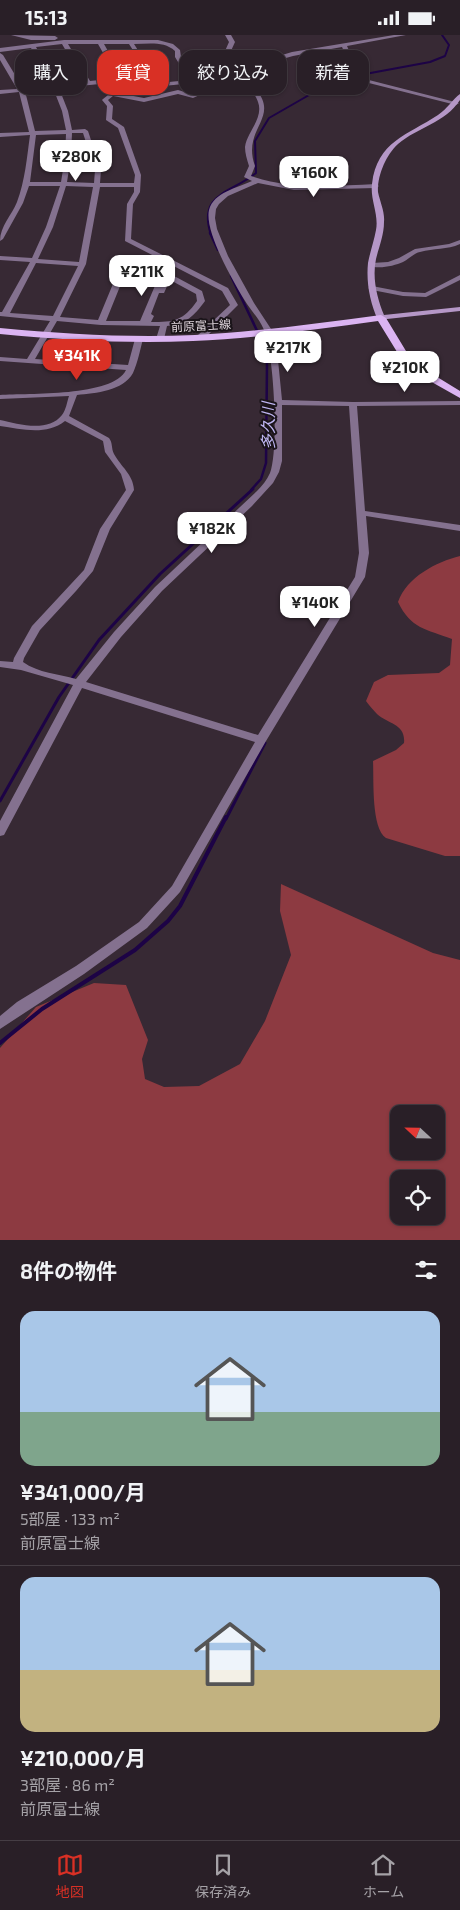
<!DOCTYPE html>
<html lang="ja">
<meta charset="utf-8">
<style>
body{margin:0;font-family:"Exo 2","Noto Sans JP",sans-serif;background:#31272f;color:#f1f3f6;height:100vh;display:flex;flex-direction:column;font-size:19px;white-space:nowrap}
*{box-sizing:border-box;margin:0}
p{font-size:16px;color:#a5a2a7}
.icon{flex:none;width:28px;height:28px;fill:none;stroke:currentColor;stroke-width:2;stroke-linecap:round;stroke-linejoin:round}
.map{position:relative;height:1205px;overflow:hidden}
.panel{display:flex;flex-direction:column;background:#291f27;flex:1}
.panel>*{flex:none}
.top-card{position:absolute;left:15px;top:15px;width:430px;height:45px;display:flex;gap:10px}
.needle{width:32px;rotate:292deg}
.buttons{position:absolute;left:390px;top:1070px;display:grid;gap:10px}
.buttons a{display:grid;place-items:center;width:55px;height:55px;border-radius:10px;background:#291f27;box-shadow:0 1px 4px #0004,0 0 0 1px #453d44;font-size:25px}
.price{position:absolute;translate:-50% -42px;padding:0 11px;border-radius:10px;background:#fff;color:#222;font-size:16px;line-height:32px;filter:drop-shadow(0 1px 2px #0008)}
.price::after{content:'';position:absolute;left:50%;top:30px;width:15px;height:11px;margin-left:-8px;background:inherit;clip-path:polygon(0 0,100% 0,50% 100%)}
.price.on{background:#d93025;color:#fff}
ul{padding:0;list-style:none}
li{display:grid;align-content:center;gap:10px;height:265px;padding:0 20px}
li+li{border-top:1px solid #453d44}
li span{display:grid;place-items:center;height:155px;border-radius:15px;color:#555}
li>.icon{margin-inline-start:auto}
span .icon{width:90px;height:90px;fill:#fffc;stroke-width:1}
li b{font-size:21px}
h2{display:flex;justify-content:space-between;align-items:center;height:60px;padding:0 20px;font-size:21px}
.pill{padding:0 18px;border-radius:15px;background:#291f27;box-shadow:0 1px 4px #0004,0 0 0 1px #453d44;font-size:18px;line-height:45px}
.pill.on{background:#d93025;color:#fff}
.status{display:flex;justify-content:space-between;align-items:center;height:35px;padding:0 25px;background:#291f27;direction:ltr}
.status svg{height:14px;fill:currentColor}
.tabs{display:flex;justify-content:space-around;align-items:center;height:70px;border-top:1px solid #453d44;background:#291f27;font-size:14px;color:#a5a2a7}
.tabs a{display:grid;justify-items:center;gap:2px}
.tabs .on{color:#d93025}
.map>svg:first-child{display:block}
</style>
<div class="status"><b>15:13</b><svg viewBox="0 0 49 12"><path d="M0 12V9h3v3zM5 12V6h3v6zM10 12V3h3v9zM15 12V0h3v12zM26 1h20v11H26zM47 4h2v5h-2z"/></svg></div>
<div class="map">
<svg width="460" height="1205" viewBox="0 0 460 1205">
<rect width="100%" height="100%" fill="#372934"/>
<path fill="#8d3a41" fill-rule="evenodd" d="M460,521v300h-15l-59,-18c-15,-10 -12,-58 -13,-77l23,-11 8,-7c2,-19 -16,-19 -27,-29 -4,-4 -8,-9 -11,-13l8,-19 14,-7 51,-2 11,-8 2,-26c-26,-10 -41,-10 -54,-37 9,-25 38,-40 62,-46z
M281,849l152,69 27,7v280h-460v-192l36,-41 58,-24 32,2 22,55 -6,19 3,20 19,8 35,-1 41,-22 25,-43 26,-66 -11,-44zM399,1079h37v37h-37zM399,1144h37v37h-37z"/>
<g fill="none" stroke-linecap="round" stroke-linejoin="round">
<path stroke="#1d0346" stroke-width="2" d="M211,200c-14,-42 21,-42 45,-62l-1,-32 14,-23 61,-35 19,-6 81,-15 15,-6 4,-11 -7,-10"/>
<path stroke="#1d0346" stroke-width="2.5" d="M210,198l8,17
M231,241l30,63 6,24 -1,100 -5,16 -10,11"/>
<path stroke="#1d0346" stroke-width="3" d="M0,766l59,-104 40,-57 61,-66 93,-85
M226,784l39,-76"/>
<path stroke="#1d0346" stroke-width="4" d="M0,1008l42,-34 93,-59 33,-29 12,-15 46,-89"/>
<path fill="#84718f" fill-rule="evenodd" d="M11,0l44,1 3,2 -3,2h-24z
M225,0h6l4,7 -9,20 7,8 59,-18 102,-17h12l-59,11 14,32 98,25 -3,2 -99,-25 -15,-33 -49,9 -57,16c60,43 3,50 19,94l-4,10c40,14 83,10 125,8l3,2 -3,2 -82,2 -36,-7 -30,13 -9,8 -3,5 -1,9 2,11 11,27 26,47 19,29 5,28 4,40 71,2 107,-1v4l-103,1 8,105 95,14v6l-94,-15 3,37 -4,24 -99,164 -86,151 -33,36 -63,46 -84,55v-13l17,-14 59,-36 63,-44 33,-36 83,-144 -173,-54 -78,147 -4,1v-15l73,-136 -52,-15 -21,-3v-6l13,1 1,-4 18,-32 52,-56 16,-41 26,-39 -5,-16 -16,-22 -2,-11 -38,-20c-19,15 -44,8 -65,5v-6c18,4 48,13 62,-5 4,-5 5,-13 7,-19l-69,3v-4c28,-2 113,2 126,-25l-126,-9v-4l27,2 23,-38 -50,-5v-4h2l28,-50 -30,-2v-4l32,2 14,-31 14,-41h-31l-6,17 -20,36 -3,2c0,-15 12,-26 17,-39 8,-21 10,-45 13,-67l-30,2v-4l29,-1 -10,-40 -19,2v-4l17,-1 -17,-29v-7l3,2 20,33 29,-3 -21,-37 -31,4v-4l64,-8h94l15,4 7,6 1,7 4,6 36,-3 8,-18zM62,9l22,38 -27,3 -21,-38zM68,9h30l21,37 -9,-2 -20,2zM104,9h25l25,39 -10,1 -19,-3zM134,9c15,0 30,-3 41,7v6l14,23 -30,3zM221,29l8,9 5,3 -42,18 -14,-4 -34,8 -32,-6 -9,7 -1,1 5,6 -1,14 12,8 17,47 -1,8h-34l1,-13 -13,-39 -3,-2 -13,1 -4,-19 -9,-23 51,-5 34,5 49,-5 3,-2 -9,-15zM237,43c8,7 18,14 21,24 6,16 -11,30 -13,45 0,6 2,13 4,19l-5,11 8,4c-15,7 -38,11 -43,29 -5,22 26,75 38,94 6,9 13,16 17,26 10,23 15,119 6,143 -3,7 -8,13 -13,18l-102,96 -41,45 -38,47c-17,-5 -38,-6 -53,-17l1,-4 16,-28 36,-39 17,-20 17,-42 24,-39c-1,-16 -13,-23 -20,-36 -3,-6 -1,-11 -5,-16l-40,-22 8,-21c19,-2 46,-4 56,-22 5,-11 7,-23 10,-34l-4,-2 -4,2 -7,26 -93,-6 22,-38 44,4 59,1 -4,13 4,2 4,-2 3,-13c19,-2 27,-10 38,-25l-3,-10 -26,-14 -12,2 -28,-13 -12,-1 -4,2 -22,53 -38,-3 26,-53 14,-77h34v5l-7,12 -2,37 97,50 8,14 -33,31v4h6l35,-35 -10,-17 -97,-49 2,-35 7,-12 1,-17 -17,-48 -12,-8 1,-13 -5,-6 5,-4 31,6 34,-8 15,4zM53,53l9,23 4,19 -31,1 -10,-40zM72,98h11l12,37 -1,13 -27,-1 4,-25zM66,99l-1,23 -4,25h-31l6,-47zM66,151l27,1 -14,75 -41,-3 15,-32zM36,228l42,3 -25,50 -43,-3zM127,234l8,1 22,11 -17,40h-34zM172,246l24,13 1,7c-14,20 -23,21 -46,21l3,-6 -3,-2 8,-21h5l5,-11zM282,370l67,1 10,147 -4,24 -97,158 -172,-53 35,-45 41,-46 90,-85 21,-23 6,-11 3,-11z
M460,205v4c-13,6 -26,4 -40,8 -6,1 -11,7 -17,10 -9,4 -26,8 -35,3l4,-2 16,-1 11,-4 16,-9 34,-5z
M460,240v5l-34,17 -23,-1 -31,-6 -4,-2 4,-2 31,6 22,1z"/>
<path fill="#b597c7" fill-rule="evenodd" d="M460,59v6c-15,23 -42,27 -62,44 -12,11 -21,32 -20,48 2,10 7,20 6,30 0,13 -5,25 -8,37 -4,19 1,39 8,56l76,-8v4l-82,9c-8,-17 -12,-38 -10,-57 2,-11 6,-22 8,-33 3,-16 -6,-30 -4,-46 5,-43 36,-49 66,-69 9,-6 15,-16 22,-21z"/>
<path fill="#dbb4f2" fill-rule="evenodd" d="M381,280l5,3 23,38 20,16 31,19v7l-39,-22 -19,-16 -24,-39c-61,8 -123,18 -185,20 -64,3 -129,-1 -193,-7v-6c65,6 130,10 195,7 62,-3 124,-12 186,-20z"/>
</g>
<g text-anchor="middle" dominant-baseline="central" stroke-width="4" stroke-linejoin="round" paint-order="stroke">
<g font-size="12" fill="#dfd5dc" stroke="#1a1419">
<text transform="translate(201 290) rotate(-3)">前原富士線</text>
</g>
<g font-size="16" font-style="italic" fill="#c0b7f3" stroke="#1a1419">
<text transform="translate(267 391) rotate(-90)">多久川</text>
</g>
</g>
</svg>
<div class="buttons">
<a><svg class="needle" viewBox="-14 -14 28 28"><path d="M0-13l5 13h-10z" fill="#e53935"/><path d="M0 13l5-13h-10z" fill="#a5a2a7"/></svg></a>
<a><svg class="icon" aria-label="locate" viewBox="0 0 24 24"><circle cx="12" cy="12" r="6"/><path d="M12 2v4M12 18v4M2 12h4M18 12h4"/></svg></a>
</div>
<b class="price" style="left:76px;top:147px">¥280K</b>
<b class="price" style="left:314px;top:163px">¥160K</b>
<b class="price" style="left:142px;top:262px">¥211K</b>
<b class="price" style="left:288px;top:338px">¥217K</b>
<b class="price on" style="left:77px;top:346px">¥341K</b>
<b class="price" style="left:405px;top:358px">¥210K</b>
<b class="price" style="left:212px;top:519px">¥182K</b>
<b class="price" style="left:315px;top:593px">¥140K</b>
<div class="top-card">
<a class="pill">購入</a>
<a class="pill on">賃貸</a>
<a class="pill">絞り込み</a>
<a class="pill">新着</a>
</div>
</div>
<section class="panel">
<h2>8件の物件<svg class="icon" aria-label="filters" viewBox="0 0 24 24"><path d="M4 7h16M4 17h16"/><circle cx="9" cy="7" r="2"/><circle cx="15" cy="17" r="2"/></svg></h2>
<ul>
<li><span style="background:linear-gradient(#a9c7e8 65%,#7fa58c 0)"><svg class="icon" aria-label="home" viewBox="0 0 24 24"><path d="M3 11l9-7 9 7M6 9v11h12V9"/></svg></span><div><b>¥341,000/月</b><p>5部屋 · 133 m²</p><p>前原富士線</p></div></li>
<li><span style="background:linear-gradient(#a9c7e8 60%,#c2b280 0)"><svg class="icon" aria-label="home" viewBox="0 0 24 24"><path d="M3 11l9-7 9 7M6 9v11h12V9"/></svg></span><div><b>¥210,000/月</b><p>3部屋 · 86 m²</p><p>前原富士線</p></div></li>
</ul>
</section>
<nav class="tabs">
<a class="on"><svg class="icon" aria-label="map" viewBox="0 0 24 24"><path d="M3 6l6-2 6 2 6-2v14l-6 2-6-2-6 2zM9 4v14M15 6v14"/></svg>地図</a>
<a><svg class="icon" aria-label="saved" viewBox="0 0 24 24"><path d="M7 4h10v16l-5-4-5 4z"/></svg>保存済み</a>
<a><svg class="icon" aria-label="home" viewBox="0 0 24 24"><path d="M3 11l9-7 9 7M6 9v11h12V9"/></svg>ホーム</a>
</nav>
